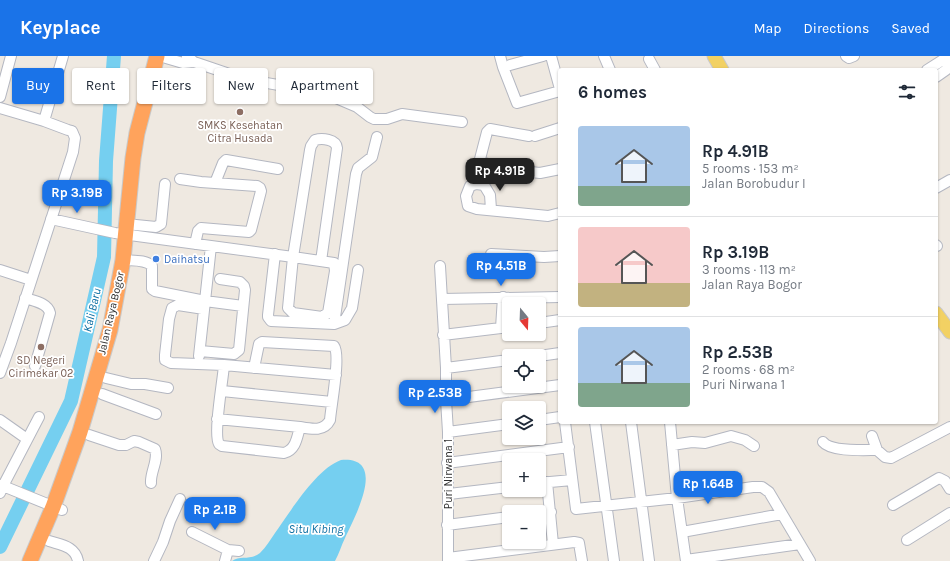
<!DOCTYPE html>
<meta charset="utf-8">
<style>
body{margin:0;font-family:Karla,sans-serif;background:#f6f6f7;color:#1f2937;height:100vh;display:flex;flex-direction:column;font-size:15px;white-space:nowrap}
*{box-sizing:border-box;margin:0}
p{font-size:13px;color:#747a83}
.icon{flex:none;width:22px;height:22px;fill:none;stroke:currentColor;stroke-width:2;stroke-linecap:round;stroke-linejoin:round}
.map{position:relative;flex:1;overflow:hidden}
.side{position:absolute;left:558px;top:12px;width:380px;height:356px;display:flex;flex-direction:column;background:#fff;border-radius:4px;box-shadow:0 1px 3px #0004}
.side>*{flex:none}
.guide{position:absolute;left:12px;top:12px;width:380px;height:36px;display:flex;gap:8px}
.needle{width:26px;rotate:161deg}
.buttons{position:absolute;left:502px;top:241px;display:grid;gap:8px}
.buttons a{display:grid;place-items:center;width:44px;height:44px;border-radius:4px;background:#fff;box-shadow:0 1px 3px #0004;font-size:20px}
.price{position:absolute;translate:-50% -34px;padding:0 9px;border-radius:8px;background:#1a73e8;color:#fff;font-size:13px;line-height:26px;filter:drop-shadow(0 1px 2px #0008)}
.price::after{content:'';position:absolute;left:50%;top:24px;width:12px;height:9px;margin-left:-6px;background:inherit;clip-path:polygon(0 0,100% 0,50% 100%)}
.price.on{background:#222;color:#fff}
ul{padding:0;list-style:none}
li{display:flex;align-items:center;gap:12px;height:100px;padding:0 20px}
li+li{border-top:1px solid #e0e1e3}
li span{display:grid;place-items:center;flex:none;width:112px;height:80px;border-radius:4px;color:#555}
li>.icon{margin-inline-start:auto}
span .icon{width:48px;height:48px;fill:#fffc;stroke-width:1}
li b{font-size:17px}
h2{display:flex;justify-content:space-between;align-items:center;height:48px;padding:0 20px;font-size:17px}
.pill{padding:0 14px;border-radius:4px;background:#fff;box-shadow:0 1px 3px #0004;font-size:14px;line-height:36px}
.pill.on{background:#1a73e8;color:#fff}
header{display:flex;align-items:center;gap:24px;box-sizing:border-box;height:56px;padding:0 20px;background:#1a73e8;color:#fff}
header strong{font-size:19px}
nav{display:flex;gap:22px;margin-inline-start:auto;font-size:14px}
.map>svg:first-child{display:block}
</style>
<header>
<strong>Keyplace</strong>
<nav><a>Map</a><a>Directions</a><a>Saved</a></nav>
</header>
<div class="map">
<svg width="950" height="505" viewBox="0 0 950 505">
<rect width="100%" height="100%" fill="#efe9e1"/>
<path fill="#75cff0" d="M341,404c48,-4 13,58 4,78 -4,8 -6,16 -10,23h-103c8,-6 18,0 28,-8 6,-6 11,-14 15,-20 16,-22 41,-64 66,-73z"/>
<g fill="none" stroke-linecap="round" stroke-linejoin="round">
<path stroke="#75cff0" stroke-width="14" d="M0,491l71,-146 33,-144 2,-96 8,-105"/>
<defs>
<path id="minor" d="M187,0l7,6 50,17 80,14 33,14 13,10 4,2h13l15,-5 60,8
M500,0l3,11 14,36 43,-12
M551,0l9,33
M604,0l6,14
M846,0l3,2 5,-2
M166,2l17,5 11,-1
M649,3l6,11
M510,9l33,-9
M927,14l22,-14
M936,21l10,-7 4,-6
M0,41l11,-41
M0,52l44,13 24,9 4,1 3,7 -2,14 -62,191 -11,30
M44,65l19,-65
M535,80l25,-8
M505,113l-24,-7 -1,-3 7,-27 3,-3 39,7
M512,114l28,3 20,-4
M180,123l21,3 56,4 3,2 1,3 -10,39 -2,2 -48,-4 -3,3 -3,13
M215,127l8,-20 3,-3 52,9
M484,129l-8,-1 -6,2 -4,10 2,10 9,3 71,7 12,-3
M484,129l6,10 1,14
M484,129l3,-21
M936,132l14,-8
M51,163l64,14 178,24 41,6 1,8 -7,42 -6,4 -29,-4 -5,-5 5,-51 17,-107 1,-4 4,-6c7,-2 21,-1 22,8l-16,113
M126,168l30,3 5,-3 4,-40
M936,189l1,1
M275,198l-7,61v2l3,4 63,3 11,-4 7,-12 6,-38
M491,198l53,3 16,-1
M123,204c10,1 22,-1 29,6v23l3,2 50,10 38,5
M440,210l6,102v32l2,32v129
M0,214l31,10
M25,242c9,3 23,5 25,15l-15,53
M442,243l118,-2
M204,253l-26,-4 -6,3 -3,11 -4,36v5l6,3 53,2 112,10
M539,267l21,-3
M334,268l22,-150 2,-6 14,-11 5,-20
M501,272l2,-31
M443,279l66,-8
M200,295l34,3 5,-4 6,-60 -1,-4 -4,-4 -20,-3
M199,300l12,-110
M539,300l21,-3
M224,309c-1,15 -11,69 -5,79l3,2 62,7c12,-3 13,-16 16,-26
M446,312l63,-8
M106,322l25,6h14l23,4
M222,335l110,11
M102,338l54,20
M446,344l114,-15
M217,363l83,8c11,2 24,5 30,-7 1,-14 11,-65 4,-74l-72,-4 -3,2 -5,24
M0,364l27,19
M539,364l21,-3
M565,366l11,87 101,-11 76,-11h9l7,5 41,69
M595,366l19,139
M631,366l18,139
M670,366l7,76 9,63
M448,376l61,-8
M89,379l30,10h7l8,-4 5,1 16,7c4,11 -5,23 -4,34
M872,380l5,14 8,7 6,1 59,-31
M823,386c8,10 41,8 54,8
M672,389l20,-3 13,1 26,-7 14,4 9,6
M447,407l122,-16
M547,426l6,62
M539,427l33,-3
M0,429l3,1 36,-69
M0,437l3,-7 59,24
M449,438l60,-7
M893,449l46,-27 6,3 5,8
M539,458l12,-2
M447,469l62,-8
M192,476l36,18
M682,476l100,-18
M907,484l43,-27
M49,485c12,4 26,5 29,20
M448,502l126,-16 5,1 3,18
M686,504l114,-16
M154,505l9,-19 7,-21 10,-22
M225,505l3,-11 11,1"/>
<path id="major" d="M714,0l8,14
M936,257l14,19"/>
<path id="highway" d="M30,505l23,-54 27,-75 30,-102 13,-70 10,-102 4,-25 20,-77"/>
</defs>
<use href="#minor" stroke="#b4b7c1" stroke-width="12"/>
<use href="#major" stroke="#c9c9c9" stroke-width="15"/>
<use href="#highway" stroke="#c9c9c9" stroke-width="17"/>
<use href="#minor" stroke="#fff" stroke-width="10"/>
<use href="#major" stroke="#f2d163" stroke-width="13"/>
<use href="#highway" stroke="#ffa35c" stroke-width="15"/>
</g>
<g fill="#8d6e63" stroke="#fff" stroke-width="1.5">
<circle cx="240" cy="56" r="4"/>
<circle cx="41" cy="291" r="4"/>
</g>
<circle fill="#3f7fe0" stroke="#fff" stroke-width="1.5" cx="156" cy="203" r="4"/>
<g text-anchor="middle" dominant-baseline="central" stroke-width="3.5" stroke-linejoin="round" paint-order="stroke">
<g font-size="11" fill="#785e54" stroke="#fff">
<text x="240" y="69">SMKS Kesehatan<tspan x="240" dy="13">Citra Husada</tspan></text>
<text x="41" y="304">SD Negeri<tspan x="41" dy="13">Cirimekar 02</tspan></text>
</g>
<g font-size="11" fill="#366cbe" stroke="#fff" text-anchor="start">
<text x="164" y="203">Daihatsu</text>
</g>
<g font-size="11" fill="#2e2e2e" stroke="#fff">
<text transform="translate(111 257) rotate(-77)">Jalan Raya Bogor</text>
<text transform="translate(448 418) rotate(-90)">Puri Nirwana 1</text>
</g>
<g font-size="12" font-style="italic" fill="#0d6fa3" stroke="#fff">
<text transform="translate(92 254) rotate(-77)">Kali Baru</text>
<text x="316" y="473">Situ Kibing</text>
</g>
</g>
</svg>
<div class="buttons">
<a><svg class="needle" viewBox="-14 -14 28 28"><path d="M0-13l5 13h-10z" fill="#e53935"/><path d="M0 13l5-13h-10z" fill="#747a83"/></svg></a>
<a><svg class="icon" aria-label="locate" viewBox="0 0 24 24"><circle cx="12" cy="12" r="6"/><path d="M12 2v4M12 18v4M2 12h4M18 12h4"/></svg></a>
<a><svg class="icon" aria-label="layers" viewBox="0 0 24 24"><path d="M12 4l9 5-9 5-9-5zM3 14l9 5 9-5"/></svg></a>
<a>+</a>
<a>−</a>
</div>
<b class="price on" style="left:500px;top:136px">Rp 4.91B</b>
<b class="price" style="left:77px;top:158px">Rp 3.19B</b>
<b class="price" style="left:501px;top:231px">Rp 4.51B</b>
<b class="price" style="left:435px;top:358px">Rp 2.53B</b>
<b class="price" style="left:708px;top:449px">Rp 1.64B</b>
<b class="price" style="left:215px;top:475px">Rp 2.1B</b>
<div class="guide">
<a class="pill on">Buy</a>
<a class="pill">Rent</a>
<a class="pill">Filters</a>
<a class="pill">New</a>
<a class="pill">Apartment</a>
</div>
<section class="side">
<h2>6 homes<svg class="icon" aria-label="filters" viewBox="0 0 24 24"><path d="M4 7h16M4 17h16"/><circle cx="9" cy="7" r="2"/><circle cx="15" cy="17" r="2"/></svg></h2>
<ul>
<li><span style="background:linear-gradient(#a9c7e8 75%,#7fa58c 0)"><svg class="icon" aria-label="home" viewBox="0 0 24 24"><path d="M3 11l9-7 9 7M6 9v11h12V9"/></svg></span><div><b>Rp 4.91B</b><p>5 rooms · 153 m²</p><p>Jalan Borobudur I</p></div></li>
<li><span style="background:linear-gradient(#f6c9c9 70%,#c2b280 0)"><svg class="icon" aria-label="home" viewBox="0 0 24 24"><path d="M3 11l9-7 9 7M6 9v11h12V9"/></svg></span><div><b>Rp 3.19B</b><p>3 rooms · 113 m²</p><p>Jalan Raya Bogor</p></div></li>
<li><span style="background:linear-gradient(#a9c7e8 70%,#7fa58c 0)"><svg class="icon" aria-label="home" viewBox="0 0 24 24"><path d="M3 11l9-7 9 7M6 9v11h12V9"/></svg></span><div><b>Rp 2.53B</b><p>2 rooms · 68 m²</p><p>Puri Nirwana 1</p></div></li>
</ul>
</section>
</div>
